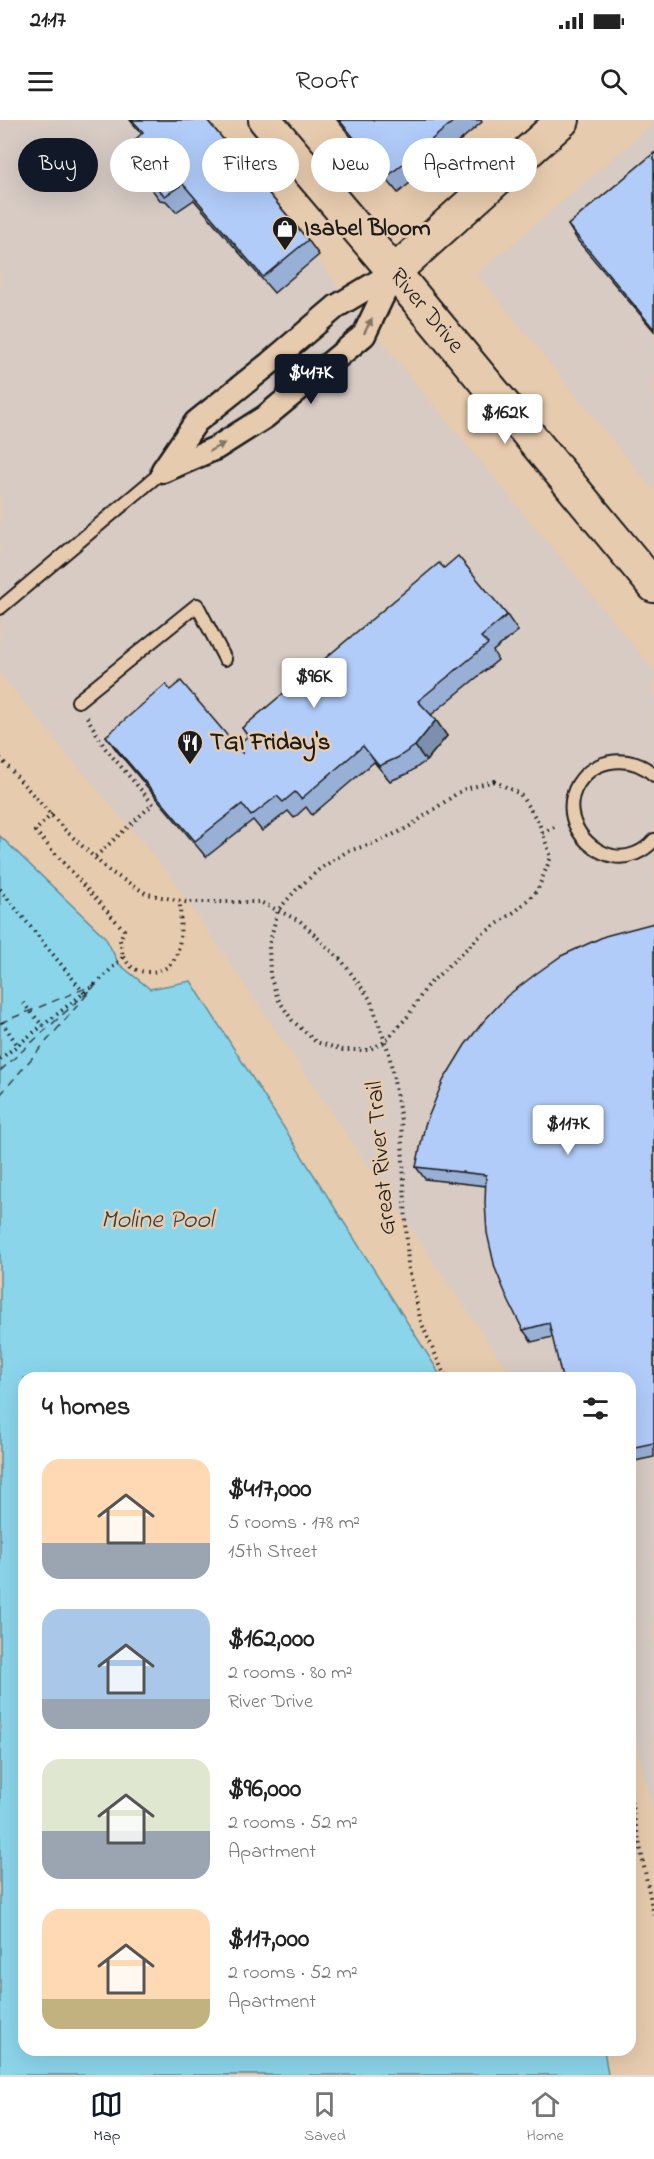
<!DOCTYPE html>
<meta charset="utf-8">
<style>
body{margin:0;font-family:"Indie Flower",sans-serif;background:#f6f6f6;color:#222;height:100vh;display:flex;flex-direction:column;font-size:22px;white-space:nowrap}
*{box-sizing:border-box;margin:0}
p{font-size:20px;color:#767676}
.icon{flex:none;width:33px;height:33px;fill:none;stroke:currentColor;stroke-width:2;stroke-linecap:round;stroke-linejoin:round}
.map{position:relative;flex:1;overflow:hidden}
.panel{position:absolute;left:18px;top:1252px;width:618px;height:684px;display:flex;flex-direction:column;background:#fff;border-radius:18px;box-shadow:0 6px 24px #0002}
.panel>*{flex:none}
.hud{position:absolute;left:18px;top:18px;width:618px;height:54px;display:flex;gap:12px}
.price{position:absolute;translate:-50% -51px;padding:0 14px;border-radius:6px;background:#fff;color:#222;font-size:20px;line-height:39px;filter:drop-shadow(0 2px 3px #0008)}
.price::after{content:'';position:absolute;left:50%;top:36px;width:18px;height:14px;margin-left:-9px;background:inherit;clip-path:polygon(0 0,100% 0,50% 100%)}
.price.active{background:#111827;color:#fff}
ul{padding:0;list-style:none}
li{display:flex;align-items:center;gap:18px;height:150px;padding:0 24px}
li span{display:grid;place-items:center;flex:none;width:168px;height:120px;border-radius:18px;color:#555}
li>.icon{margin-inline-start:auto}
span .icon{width:72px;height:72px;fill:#fffc;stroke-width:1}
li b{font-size:26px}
h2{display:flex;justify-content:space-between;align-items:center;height:72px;padding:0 24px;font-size:26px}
.chip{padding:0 21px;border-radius:27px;background:#fff;box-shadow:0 6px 24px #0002;font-size:21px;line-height:54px}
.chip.active{background:#111827;color:#fff}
.status{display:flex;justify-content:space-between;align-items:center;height:42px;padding:0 30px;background:#fff;direction:ltr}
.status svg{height:16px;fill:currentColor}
header{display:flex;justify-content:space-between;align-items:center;height:78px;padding:0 24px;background:#fff;font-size:27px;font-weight:600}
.tab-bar{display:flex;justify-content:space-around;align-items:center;height:84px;border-top:2px solid #e0e0e0;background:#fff;font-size:16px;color:#767676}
.tab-bar a{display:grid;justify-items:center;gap:3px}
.tab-bar .active{color:#111827}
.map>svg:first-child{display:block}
</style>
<div class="status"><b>21:17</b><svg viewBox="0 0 49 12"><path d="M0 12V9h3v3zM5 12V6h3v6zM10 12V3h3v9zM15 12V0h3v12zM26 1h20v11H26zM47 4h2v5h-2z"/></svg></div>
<header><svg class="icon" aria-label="menu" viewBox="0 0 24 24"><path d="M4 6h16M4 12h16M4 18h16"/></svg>Roofr<svg class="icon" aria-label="search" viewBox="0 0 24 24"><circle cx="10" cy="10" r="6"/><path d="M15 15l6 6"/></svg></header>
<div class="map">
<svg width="654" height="1955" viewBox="0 0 654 1955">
<rect width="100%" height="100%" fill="#e7cbae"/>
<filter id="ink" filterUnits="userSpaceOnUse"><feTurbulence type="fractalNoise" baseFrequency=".0167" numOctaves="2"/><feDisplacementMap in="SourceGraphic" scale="12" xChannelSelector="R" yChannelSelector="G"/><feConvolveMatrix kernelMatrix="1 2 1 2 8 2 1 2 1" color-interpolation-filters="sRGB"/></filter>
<g filter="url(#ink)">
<path fill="#d7cbc4" d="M0,0h207l206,260 241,290v1146l-24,-99v-339h-117l-345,-505 -168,-199z
M654,3v368l-177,-217z"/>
<path fill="#8bd5eb" stroke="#5f8b98" stroke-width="1.5" d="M0,716l105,101 14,27 31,25 41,-8 244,385 6,12h-417v672h580l4,25h-608z"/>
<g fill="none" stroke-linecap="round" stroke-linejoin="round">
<path stroke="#324145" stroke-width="1.5" stroke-dasharray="8 6" stroke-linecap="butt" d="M0,903l96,-39
M0,951l92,-83
M0,975l97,-112"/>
<defs>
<path id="lane" d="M0,488l163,-137
M78,581l119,-96 28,54
M654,655c-22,-21 -59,-18 -76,9 -18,30 4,65 35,72 15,3 31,-4 41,-16"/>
<path id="street" d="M163,350l33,-48 74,-59 67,-57 57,-34
M163,351l53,-23 49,-31 99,-82 30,-63"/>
<g id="secondary">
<path id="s1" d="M265,0l129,152 260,314"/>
<path d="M394,152l169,-152"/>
</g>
</defs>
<use href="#lane" stroke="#1c1c1c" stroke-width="16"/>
<use href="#street" stroke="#1c1c1c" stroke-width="27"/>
<use href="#secondary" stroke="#1c1c1c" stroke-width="36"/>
<path stroke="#1c1c1c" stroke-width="4" stroke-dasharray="1.5 4.5" stroke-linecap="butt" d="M87,597l18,31 48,56 -58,53
M0,638l64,71 45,42 38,23 39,8h74l40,19 42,40 28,38 19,54 12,67 7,145 13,57 23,52 4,4
M494,661l26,13 19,29 12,34 -14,34 -20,19 -37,26 -53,50 -19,30 -23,26 -17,8h-25l-27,-8 -24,-22 -14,-21 -8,-23 -1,-31 9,-35 19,-21 24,-21 27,-17 27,-8 32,-15 55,-38z
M52,694l-17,17 89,99 -4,10 3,17 -26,26
M542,713l14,-7
M0,769l85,105
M123,837c8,11 13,15 27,15 37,-1 30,-44 30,-71
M23,883l20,23
M2,902l16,24
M0,939l98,-77
M630,1676l24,121"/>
<use href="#lane" stroke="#e7cbae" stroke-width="12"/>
<use href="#street" stroke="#e7cbae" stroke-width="22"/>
<use href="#secondary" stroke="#e7cbae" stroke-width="32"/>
</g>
<path fill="#98afd6" stroke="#1c1c1c" stroke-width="1.5" d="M130,0h77l101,120 11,15 -45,38 -80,-93 -18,12 -10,-11 -6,-1 -13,-17 -11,-15v-5l-10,-14 16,-15z
M337,0h144l1,2 -84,71z
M654,33v178l-76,-90 -10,-16z
M444,448l63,47 11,16 -25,20 5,9 -67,55 16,21 -21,25 -19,13 -17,7 -16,-19 -62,53 -6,-8 -12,11 -6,-7 -26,20 -9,-11 -47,37 -89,-106 -11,-15 64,-46 73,64 5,-18 -6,-8z
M654,803v534l-24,5v-84l-78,-41 -20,5 -9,-12 -37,-144 -61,-7 -9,-12z"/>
<path fill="#7c8fae" stroke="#1c1c1c" stroke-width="1.5" d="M436,600l11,16 -21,25 -11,-15z"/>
<path fill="#b1ccf9" stroke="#1c1c1c" stroke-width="1.5" d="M132,0h75l101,120 -45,37 -80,-93 -18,12 -10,-10 -6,-2 -13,-16v-6l-10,-13 17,-17z
M339,0h116l-68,57z
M654,33v176l-86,-104z
M458,436l49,59 -26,22 7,7 -70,57 18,19 -21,26 -18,12 -18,8 -16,-20 -62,53 -6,-7 -12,10 -6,-6 -26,20 -9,-12 -47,37 -89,-105 60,-52 4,6 11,-9 62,73 -5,-9 10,-9 -6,-8 197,-165 5,5z
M654,803v520l-24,5v-70h-68l-13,-55 -26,7 -14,-28 -14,-34 -8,-35 -2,-30 1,-28 -70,-8 9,-42 18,-44 22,-36 18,-23 24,-26 30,-23 24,-17 44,-20z"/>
<defs><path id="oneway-solid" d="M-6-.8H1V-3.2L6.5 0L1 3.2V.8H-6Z" transform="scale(1.5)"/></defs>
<g fill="#827465">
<use href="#oneway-solid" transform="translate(368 206) rotate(-63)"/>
<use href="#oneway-solid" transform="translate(217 327) rotate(-28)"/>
</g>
</g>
<defs>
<symbol id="shop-pin" viewBox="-11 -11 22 30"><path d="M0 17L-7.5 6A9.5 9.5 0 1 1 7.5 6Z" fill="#1c1c1c" stroke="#e7cbae"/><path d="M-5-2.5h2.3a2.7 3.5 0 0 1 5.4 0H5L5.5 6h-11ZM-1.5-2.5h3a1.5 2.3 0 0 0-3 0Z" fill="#fff"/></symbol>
<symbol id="restaurant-pin" viewBox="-11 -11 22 30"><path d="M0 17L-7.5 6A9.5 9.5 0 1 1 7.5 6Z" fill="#1c1c1c" stroke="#e7cbae"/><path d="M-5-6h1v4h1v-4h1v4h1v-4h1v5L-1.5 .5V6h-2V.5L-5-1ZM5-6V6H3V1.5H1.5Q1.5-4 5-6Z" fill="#fff"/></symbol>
</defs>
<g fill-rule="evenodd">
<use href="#shop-pin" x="270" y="94" width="30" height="40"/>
<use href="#restaurant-pin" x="175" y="608" width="30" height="40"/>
</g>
<g text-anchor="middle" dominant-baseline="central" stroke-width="5" stroke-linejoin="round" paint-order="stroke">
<g font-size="24" font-weight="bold" fill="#1c1c1c" stroke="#e7cbae" text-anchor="start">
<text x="304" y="109">Isabel Bloom</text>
<text x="210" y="623">TGI Friday's</text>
</g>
<g font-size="24" fill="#1c1c1c" stroke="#e7cbae">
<text stroke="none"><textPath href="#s1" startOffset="250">River Drive</textPath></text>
<text transform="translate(382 1038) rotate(-95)">Great River Trail</text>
</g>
<g font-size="26" font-style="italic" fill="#324145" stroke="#e7cbae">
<text x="157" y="1101">Moline Pool</text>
</g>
</g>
</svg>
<b class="price active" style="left:311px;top:285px">$417K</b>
<b class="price" style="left:505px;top:325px">$162K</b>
<b class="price" style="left:314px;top:589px">$96K</b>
<b class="price" style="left:568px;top:1036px">$117K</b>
<div class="hud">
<a class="chip active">Buy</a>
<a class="chip">Rent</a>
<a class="chip">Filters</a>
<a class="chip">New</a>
<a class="chip">Apartment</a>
</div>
<section class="panel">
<h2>4 homes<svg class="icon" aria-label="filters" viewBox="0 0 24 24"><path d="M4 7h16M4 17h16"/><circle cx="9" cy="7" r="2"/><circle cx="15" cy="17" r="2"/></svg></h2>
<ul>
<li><span style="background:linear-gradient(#ffd9b3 70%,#9aa5b1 0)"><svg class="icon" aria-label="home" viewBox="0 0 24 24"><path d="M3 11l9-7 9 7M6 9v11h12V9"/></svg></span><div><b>$417,000</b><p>5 rooms · 178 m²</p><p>15th Street</p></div></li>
<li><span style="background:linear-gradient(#a9c7e8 75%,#9aa5b1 0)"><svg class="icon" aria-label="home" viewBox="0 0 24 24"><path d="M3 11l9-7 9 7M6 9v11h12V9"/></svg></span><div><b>$162,000</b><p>2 rooms · 80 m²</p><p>River Drive</p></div></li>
<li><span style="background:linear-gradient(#dfe7d0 60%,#9aa5b1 0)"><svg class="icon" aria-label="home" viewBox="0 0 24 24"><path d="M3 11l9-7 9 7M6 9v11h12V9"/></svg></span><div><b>$96,000</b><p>2 rooms · 52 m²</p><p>Apartment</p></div></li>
<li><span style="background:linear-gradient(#ffd9b3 75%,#c2b280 0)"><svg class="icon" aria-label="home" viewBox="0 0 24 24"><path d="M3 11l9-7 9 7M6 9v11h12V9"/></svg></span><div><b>$117,000</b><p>2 rooms · 52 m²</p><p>Apartment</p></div></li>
</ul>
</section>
</div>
<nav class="tab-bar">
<a class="active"><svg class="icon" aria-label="map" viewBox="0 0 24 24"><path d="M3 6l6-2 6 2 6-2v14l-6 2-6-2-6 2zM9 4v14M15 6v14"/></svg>Map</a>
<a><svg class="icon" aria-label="saved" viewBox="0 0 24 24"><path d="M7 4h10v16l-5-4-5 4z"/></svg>Saved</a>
<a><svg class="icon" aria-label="home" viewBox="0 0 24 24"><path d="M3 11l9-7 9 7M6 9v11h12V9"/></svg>Home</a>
</nav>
